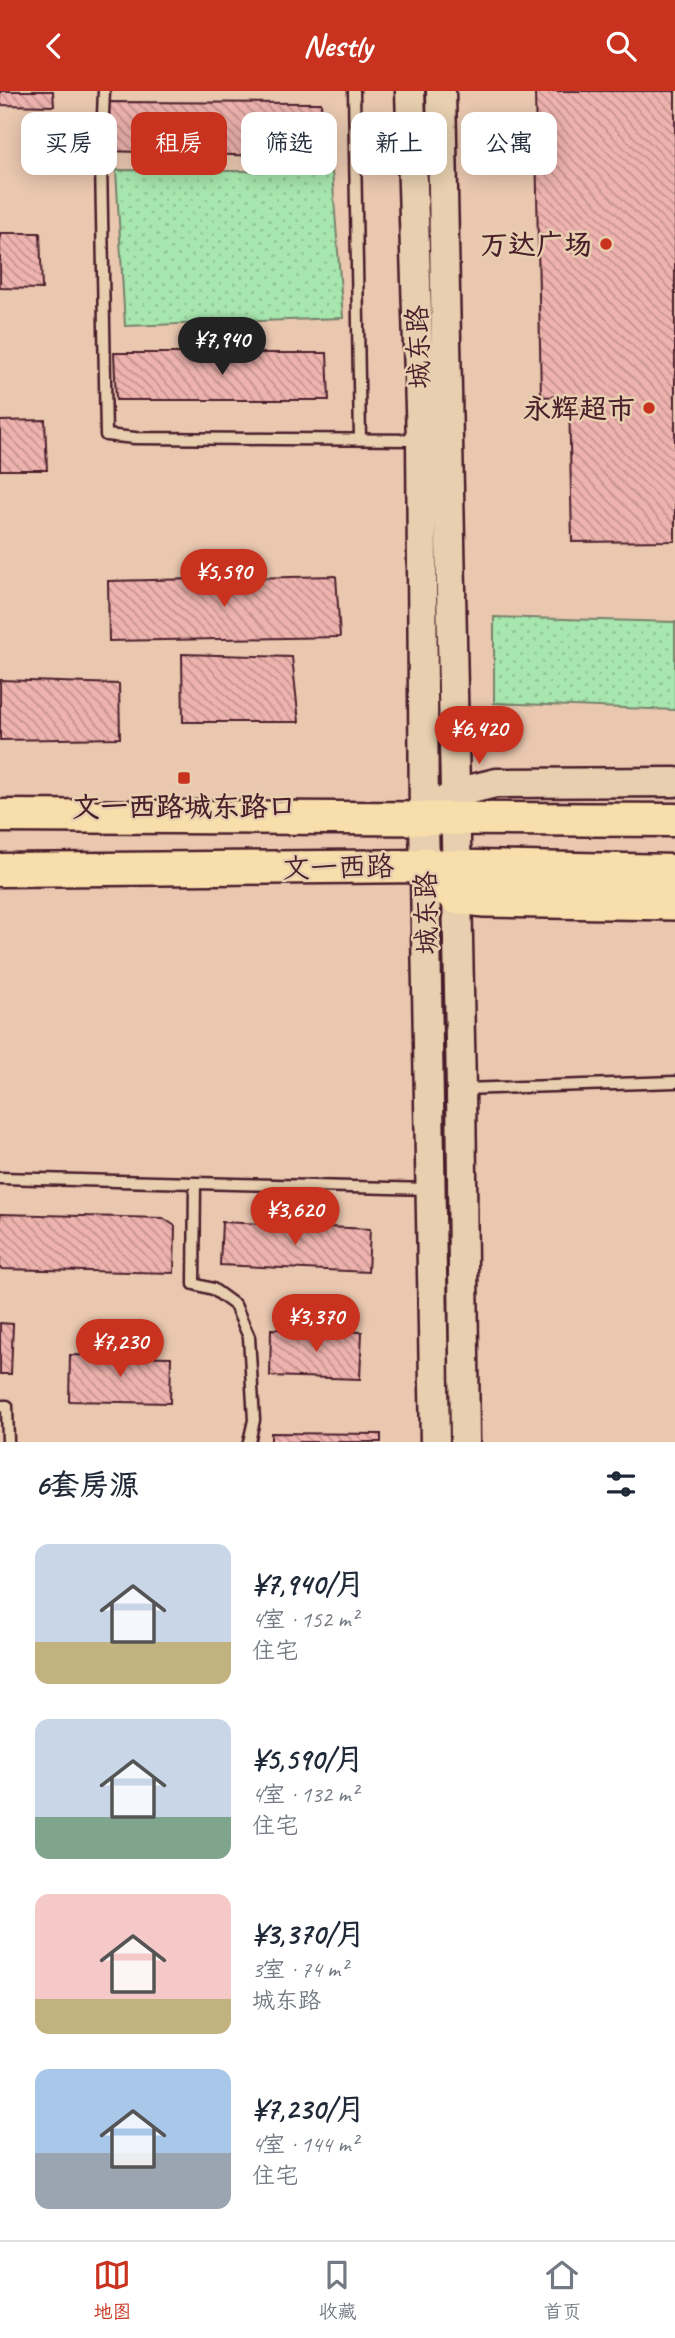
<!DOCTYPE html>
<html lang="zh">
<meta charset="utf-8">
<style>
body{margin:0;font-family:Caveat,"LXGW WenKai TC",sans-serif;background:#f6f6f7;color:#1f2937;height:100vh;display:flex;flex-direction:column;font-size:26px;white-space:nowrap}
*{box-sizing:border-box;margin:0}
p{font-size:23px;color:#747a83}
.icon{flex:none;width:38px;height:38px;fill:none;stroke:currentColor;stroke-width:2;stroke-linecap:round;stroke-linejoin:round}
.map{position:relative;height:1351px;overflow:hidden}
.drawer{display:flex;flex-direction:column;background:#fff;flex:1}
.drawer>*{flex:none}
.top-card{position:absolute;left:21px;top:21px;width:634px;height:63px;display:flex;gap:14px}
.price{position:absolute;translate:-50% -60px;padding:0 16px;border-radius:24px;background:#c8321e;color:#fff;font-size:23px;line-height:46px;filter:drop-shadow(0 2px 4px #0008)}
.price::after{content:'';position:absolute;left:50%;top:42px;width:21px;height:16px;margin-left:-10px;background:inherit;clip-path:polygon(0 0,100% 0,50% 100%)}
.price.selected{background:#222;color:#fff}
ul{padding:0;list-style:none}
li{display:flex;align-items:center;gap:21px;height:175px;padding:0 35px}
li span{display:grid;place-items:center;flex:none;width:196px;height:140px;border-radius:14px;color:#555}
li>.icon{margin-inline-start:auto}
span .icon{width:84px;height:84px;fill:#fffc;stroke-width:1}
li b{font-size:30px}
h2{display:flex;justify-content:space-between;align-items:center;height:84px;padding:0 35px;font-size:30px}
.pill{padding:0 24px;border-radius:14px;background:#fff;box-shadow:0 4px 18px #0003;font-size:24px;line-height:63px}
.pill.selected{background:#c8321e;color:#fff}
header{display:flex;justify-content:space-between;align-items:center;height:91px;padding:0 35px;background:#c8321e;color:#fff;font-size:32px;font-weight:600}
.tabs{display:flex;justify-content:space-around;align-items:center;height:98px;border-top:2px solid #e0e1e3;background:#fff;font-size:19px;color:#747a83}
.tabs a{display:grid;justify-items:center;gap:4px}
.tabs .selected{color:#c8321e}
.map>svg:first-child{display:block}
</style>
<header><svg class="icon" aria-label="back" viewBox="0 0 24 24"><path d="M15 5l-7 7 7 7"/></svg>Nestly<svg class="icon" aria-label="search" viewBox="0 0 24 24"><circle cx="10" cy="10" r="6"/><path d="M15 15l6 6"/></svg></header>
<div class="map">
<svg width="675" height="1351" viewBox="0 0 675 1351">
<defs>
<pattern id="park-dots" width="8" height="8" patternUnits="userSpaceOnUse" patternTransform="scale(1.75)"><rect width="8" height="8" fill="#a7e6ae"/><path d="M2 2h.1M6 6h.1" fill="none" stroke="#91c596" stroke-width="1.8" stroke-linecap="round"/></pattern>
<pattern id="building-back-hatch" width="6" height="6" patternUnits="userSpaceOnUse" patternTransform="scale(1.75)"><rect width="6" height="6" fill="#eeb3ae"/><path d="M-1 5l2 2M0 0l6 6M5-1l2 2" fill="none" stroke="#c3918e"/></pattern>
</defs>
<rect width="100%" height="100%" fill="#eac8b0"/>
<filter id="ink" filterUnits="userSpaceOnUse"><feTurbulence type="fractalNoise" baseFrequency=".0143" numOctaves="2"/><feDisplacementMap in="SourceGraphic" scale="14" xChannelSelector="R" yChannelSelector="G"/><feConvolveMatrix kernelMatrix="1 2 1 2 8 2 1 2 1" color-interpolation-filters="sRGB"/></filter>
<g filter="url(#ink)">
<path fill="url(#park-dots)" stroke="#78826c" stroke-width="2" d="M116,79l216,2 11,146 -218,8z
M494,526l181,5v88l-181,-7z"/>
<path fill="url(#building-back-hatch)" stroke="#4a1f2b" stroke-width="2" d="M0,0h53l1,15 -54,-1z
M535,0h140v450l-103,1 -3,-146 -28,1z
M104,11l217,1 4,55 -217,-7z
M0,142h40l2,56 -42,-1z
M114,262h213l2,47h-213z
M45,329l2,50h-47v-49z
M336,485l4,61 -231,4 -1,-60z
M182,563l110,3 7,65h-116z
M0,589l119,4 1,54 -120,2z
M0,1123l163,4 12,8 -1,47 -174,-4z
M222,1131l148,7 -2,43 -148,-7z
M0,1232l13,1 -2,50h-11z
M271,1238l91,3 -2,47 -90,-3z
M70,1264l101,2 -1,46 -101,-2z
M271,1342l110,1v8h-110z"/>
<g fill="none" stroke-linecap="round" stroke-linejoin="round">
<defs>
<path id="lane" d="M104,0l-3,71 5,273 29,3 284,2
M354,0l6,348
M462,998l213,-7
M0,1087l429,11
M195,1092l-1,101 19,5 22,16 14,32 5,83 -5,22
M0,1315h7l1,36"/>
<path id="secondary" d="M410,0l11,349 3,378 11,624
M441,0l20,998 4,353
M441,713l14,-11 41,-10 179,-1"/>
<path id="primary" d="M0,725l675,4
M0,779l425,-4 250,5"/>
<path id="highway" d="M425,775l32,29 28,3 190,3"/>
</defs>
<use href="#lane" stroke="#4a1f2b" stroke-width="15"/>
<use href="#secondary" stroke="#4a1f2b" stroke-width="33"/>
<use href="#primary" stroke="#4a1f2b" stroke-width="37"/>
<use href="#highway" stroke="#4a1f2b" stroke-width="42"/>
<use href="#lane" stroke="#e7cfaf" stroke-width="10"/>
<use href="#secondary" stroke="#e7cfaf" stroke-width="28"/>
<use href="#primary" stroke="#f8deab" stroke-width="32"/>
<use href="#highway" stroke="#f8deab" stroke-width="37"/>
</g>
</g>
<g fill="#c8321e" stroke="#e7cfaf" stroke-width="2.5">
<circle cx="606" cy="153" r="7"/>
<circle cx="649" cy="317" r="7"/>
<rect x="177" y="680" width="14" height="14" rx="3.5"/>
</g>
<g text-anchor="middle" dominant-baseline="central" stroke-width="5" stroke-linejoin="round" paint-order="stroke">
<g font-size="28" font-weight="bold" fill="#4a1f2b" stroke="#e7cfaf" text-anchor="end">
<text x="592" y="153">万达广场</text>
<text x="635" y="317">永辉超市</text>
<text x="184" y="715" text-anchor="middle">文一西路城东路口</text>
</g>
<g font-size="28" fill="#4a1f2b" stroke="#e7cfaf">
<text transform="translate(418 256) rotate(-92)">城东路</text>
<text transform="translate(338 776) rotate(-1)">文一西路</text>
<text transform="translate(426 822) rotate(-91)">城东路</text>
</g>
</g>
</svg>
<b class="price selected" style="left:222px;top:286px">¥7,940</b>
<b class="price" style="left:224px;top:518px">¥5,590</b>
<b class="price" style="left:479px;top:675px">¥6,420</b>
<b class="price" style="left:295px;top:1156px">¥3,620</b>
<b class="price" style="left:316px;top:1263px">¥3,370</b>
<b class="price" style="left:120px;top:1288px">¥7,230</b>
<div class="top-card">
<a class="pill">买房</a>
<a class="pill selected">租房</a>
<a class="pill">筛选</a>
<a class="pill">新上</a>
<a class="pill">公寓</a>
</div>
</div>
<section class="drawer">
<h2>6套房源<svg class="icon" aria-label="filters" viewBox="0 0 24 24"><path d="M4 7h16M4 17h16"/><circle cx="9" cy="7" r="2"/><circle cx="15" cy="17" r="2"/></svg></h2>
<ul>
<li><span style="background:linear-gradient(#c9d6e8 70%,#c2b280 0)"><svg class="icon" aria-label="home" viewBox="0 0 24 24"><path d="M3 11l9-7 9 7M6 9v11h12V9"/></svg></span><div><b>¥7,940/月</b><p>4室 · 152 m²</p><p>住宅</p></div></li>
<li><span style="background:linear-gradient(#c9d6e8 70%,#7fa58c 0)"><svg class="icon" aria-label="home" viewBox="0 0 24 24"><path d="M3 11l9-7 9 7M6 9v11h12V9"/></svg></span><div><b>¥5,590/月</b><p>4室 · 132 m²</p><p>住宅</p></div></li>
<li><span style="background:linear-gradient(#f6c9c9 75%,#c2b280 0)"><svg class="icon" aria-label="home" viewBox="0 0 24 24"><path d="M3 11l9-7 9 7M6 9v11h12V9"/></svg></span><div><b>¥3,370/月</b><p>3室 · 74 m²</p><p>城东路</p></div></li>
<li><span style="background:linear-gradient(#a9c7e8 60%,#9aa5b1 0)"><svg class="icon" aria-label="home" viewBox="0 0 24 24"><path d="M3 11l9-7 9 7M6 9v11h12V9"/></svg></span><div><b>¥7,230/月</b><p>4室 · 144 m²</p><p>住宅</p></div></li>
</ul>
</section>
<nav class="tabs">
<a class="selected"><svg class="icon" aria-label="map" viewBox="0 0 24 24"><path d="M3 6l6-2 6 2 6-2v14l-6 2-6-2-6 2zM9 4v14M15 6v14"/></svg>地图</a>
<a><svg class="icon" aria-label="saved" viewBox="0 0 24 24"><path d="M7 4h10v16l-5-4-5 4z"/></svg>收藏</a>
<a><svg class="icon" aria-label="home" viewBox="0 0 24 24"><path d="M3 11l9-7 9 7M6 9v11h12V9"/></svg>首页</a>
</nav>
